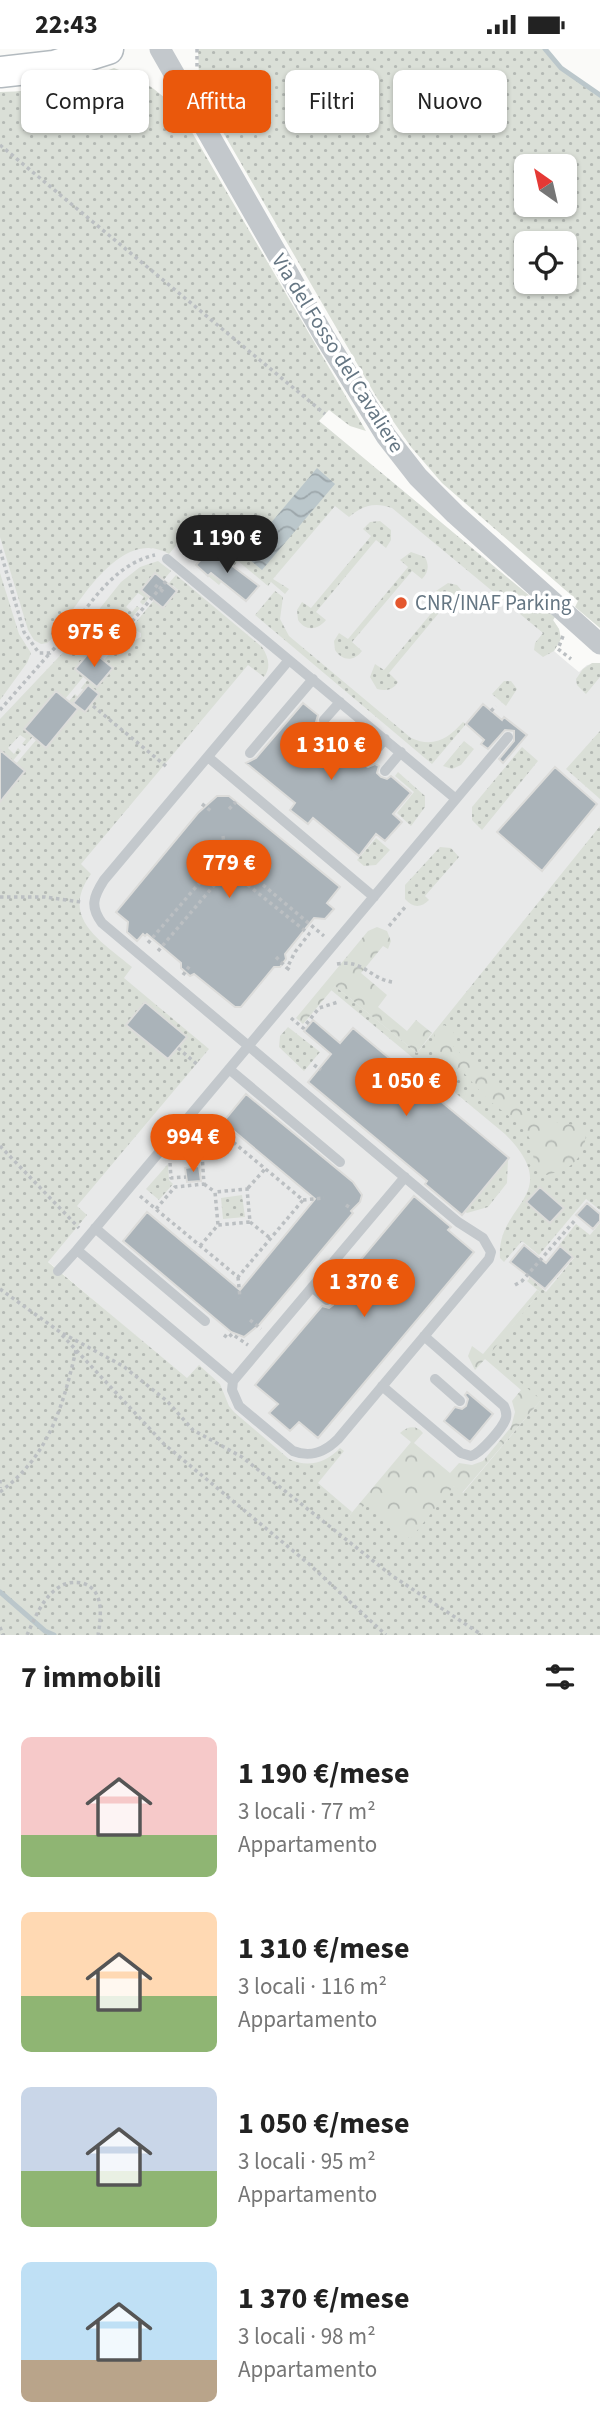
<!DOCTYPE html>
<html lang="it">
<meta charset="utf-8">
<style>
body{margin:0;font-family:"Source Sans 3",sans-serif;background:#f2f2f2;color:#222;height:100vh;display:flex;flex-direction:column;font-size:26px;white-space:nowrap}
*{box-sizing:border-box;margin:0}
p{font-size:23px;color:#767676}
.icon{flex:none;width:38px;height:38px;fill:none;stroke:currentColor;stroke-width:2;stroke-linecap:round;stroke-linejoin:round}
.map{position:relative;height:1586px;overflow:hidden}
.drawer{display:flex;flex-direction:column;background:#fff;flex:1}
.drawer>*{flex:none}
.banner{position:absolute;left:21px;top:21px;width:558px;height:63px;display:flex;gap:14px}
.needle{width:46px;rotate:326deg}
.buttons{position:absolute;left:514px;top:105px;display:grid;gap:14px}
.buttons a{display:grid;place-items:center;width:63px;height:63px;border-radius:10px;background:#fff;box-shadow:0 2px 5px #0004;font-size:35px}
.price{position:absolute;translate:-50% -60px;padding:0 16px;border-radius:24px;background:#ea580c;color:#fff;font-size:23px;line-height:46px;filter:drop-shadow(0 2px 4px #0008)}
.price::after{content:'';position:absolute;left:50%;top:42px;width:21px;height:16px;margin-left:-10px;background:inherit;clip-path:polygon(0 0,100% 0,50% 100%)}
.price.on{background:#222;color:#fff}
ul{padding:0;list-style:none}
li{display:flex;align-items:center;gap:21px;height:175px;padding:0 21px}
li span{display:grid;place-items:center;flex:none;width:196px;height:140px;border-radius:10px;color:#555}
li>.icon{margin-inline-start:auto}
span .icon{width:84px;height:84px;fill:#fffc;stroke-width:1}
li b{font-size:30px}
h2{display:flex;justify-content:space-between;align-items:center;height:84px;padding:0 21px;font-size:30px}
.pill{padding:0 24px;border-radius:10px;background:#fff;box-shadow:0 2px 5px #0004;font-size:24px;line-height:63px}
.pill.on{background:#ea580c;color:#fff}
.status{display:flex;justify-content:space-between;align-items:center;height:49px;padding:0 35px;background:#fff;direction:ltr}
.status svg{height:19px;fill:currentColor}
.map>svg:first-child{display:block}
</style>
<div class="status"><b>22:43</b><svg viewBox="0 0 49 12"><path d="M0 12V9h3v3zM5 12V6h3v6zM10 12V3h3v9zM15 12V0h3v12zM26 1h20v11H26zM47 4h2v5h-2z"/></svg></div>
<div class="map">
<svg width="600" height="1586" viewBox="0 0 600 1586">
<defs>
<pattern id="green-dots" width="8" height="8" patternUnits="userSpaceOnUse" patternTransform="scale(1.75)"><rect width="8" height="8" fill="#dadfd7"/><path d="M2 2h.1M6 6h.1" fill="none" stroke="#b4b9b4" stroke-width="1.8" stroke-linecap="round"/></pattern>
<pattern id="forest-crowns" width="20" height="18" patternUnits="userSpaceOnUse" patternTransform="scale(1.75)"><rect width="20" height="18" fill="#dadfd7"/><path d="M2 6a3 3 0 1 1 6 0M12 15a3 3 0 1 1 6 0" fill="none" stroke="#b4b9b4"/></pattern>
<pattern id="water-waves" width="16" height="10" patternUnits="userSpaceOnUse" patternTransform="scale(1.75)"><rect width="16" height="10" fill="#bbc7cb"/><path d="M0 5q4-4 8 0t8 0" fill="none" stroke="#9ca6aa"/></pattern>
</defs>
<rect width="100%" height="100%" fill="#fafaf8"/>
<path fill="#e8e9e9" d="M0,107l555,461 -2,3 6,9 2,10 -7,12 14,12 11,9 8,-7 13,-2v747l-154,185 -97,-79 -349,-295z"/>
<path fill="url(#green-dots)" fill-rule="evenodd" d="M198,0h347l16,19 39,27v533l-25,-21 3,-6 -136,-118 -31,-36 -34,-49 -168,-290 -10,-31zM565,117v39h-38v-39zM565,194v39h-38v-39z
M114,19c30,10 54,29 72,54l180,309 -16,-5 -21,-16 -10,11 236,196 -2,3 6,9 2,10 -7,12 -11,6 -9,-7 1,-7 8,-10 -151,-125c-17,-6 -29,-3 -43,9l-14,-11 -62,73 16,10 -4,5 -14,-12 -3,4 -30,-25 -19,24 -11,-9 14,-18 -34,-27 -19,23c-48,-28 -91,50 -114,82l-8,7 -6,1 -7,-4 -6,-10 -28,-93v-445c40,0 76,-9 114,-24z
M380,472l11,9v10l-5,8 -10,-8 -60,72 10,8c-9,11 -21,11 -28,0l-1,-10 5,-8 9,6 60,-72 -8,-7 7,-7z
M411,503l14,5c4,8 4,15 -3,22l-10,-8 -60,71 10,9c-8,11 -20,10 -27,-1l-1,-9 5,-8 9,6 60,-72 -8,-7z
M158,512l13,10 -28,34 -3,-3 4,-5 -6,-4 -12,14 6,5 5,-6 3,2 -13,16 -3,-3 4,-5 -6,-5 -11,14 6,6 4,-6 3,2 -10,12 -1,-3 -6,-5 -12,14 6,5 7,-8 2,2 -17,21 1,-8 -6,-4 -13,15 14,2 -29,35 -3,-2 5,-7 -6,-5 -32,38 6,5 7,-8 3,2 -15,18 -3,-2 4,-5 -6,-4 -12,13 6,6 4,-6 3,3 -20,24 -1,-5 10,-12 -6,-5 -4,4v-38l73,-77 48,-60 19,-15z
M0,524l19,61 12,19 -4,10 -27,37z
M176,526l86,72c7,11 9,20 2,30l-16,-12 -167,199 10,10c-32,44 10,67 41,93l-8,11 85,71 -132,157 10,9 -39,47 139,116 12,-13 21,19 9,22 5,6 55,47c19,9 37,4 51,-11l4,3 -26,32 34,29 -3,4 3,2 14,-16 89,-16 8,7 77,-92 -52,-46 52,-63 -13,-11 3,-3 16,14 28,-34 -15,-13 17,-21 14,11 10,-12v412h-600v-833l25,-31 -5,-4 -16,11 71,-84 3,3 -4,6 11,9 -1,-22 -3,-2 11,-14 10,8 11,-14 -6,-5 -8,10 -3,-3 32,-39 7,9 6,-3v-4l-10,-5 29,-35 -3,10 6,5 15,-18 -6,-5 -6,7 -3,-2z
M448,534l9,2 6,7 -1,14 -3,4 -11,-8 -59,71 9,9c-5,8 -11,9 -21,7l-7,-12 5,-13 9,6 60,-72 -8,-7z
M275,542l8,6 -3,22 9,17 122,102c22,10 37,1 52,-16l3,2 -34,40 -177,-149z
M592,614h8v14l-14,17 -9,-9 -1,-6 7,-10z
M504,632h7l6,8 -11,17 -14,-12z
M600,682v68l-34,-30z
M464,692l10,8 -13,16 -9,4 -9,-3z
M522,698l16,14 -56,69 -10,-10v-13z
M398,723l27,24v11l-14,19 -14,-13 17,-21 -19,-16z
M600,777v384l-14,-11 -47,56 -17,-14 -18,21 -4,-4c-4,-55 66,-62 5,-124l-174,-144 4,-4 82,67z
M376,789l14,12 -14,15 -12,1 -7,-6z
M440,798l11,1 8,9 -34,39 4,4c-8,8 -16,8 -24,-1v-14z
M288,978l32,25 -16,19 -25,-24 1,-11z
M199,1078l12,10 -12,15 -4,-2 -17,2z
M508,1110l-1,24 -19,24 -21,6 -3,-2z
M168,1115l1,16 4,4 -14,16 -13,-11z
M242,1146l3,22 -22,2 -2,-21z"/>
<path fill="url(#forest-crowns)" d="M377,878l10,4 4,10 -3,8 -5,-3 -22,27 26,22 -9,12 29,24 9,-11 16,13 -15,20 -82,-67 -32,38 -7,-6 72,-87z
M444,976l9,5v17l30,25 8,10 11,5 13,18 16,13 44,7 11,9c-2,26 -16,36 -40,41l-11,-7 -4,-27 -8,-14 -36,-28 -24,-27 -20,-13 -12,-13 5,-16z
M537,1241l3,2 -51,63 52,45 -79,93 -8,-7 -44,53 -43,-37 -15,17 -3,-3 62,-74 -11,-9c8,-7 16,-8 23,0l-9,10 36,30 9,-10 13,2 11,-4 28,-34 4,-15 -3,-11 9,-11 -36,-31 -10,11 -7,-14 4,-10 11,8z"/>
<path fill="url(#water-waves)" d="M317,419l18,16 -73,86 -18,-15z"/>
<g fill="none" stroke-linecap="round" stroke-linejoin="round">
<path stroke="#bbc7cb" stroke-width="5" d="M545,0l16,19 39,27
M0,1543l45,39 9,4"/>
</g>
<path fill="#aab3b9" stroke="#dcdcda" stroke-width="2" d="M210,500l49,37 -13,15 -35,-28 -3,3 -12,-11z
M155,524l22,18 -14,17 -22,-18z
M91,601l22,18 -16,19 -22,-18z
M88,636l11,9 -14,18 -12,-9z
M56,642l22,18 -32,39 -22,-19z
M303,654l15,12 -2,7 3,4 7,2 4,-3 33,28 -2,6 3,6 4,2 7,-3 4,2 -2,7 4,4 6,2 4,-3 20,17 -18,21 9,8 -17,19 -9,-7 -17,22 -46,-38 -5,6 -18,-14 5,-7 -49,-40 10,-5z
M483,655l19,16 2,-3 23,18 -24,28 -4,-4 15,-18v-10l-9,-1 -17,19 -7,-5 3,-4 -18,-16z
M0,701l25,21 -25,31z
M555,718l42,37 -55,67 -45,-39z
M217,747h12l111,91 -13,16 7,6 -9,10 -11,-1 -29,36 1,5 -6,8h-6l-33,40h-6l-41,-33 -4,2 -9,-8v-5l-34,-29 -2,2 -2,-2 -6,7 -10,-9 1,-10 -12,-10 82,-99z
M145,953l42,35 -19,22 -42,-34z
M313,971l27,23 13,-15 156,130 -47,57 -37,-31 2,-3 -119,-99 23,-28 -27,-23z
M246,1045l107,88 9,13 -2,7 -9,9 2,2 -94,112 -15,12 -13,-5 -108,-91 24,-29 93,78 75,-91 -92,-77z
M199,1117l2,15 -14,1 -2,-14z
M540,1138l24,21 -14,15 -24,-21z
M414,1147l37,31 -3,3 26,22 -156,186 -19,-16 -9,9 -21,-18 9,-9 -23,-19 67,-79 7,2 4,-3 2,-7 -3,-4z
M587,1154l13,11v7l-7,8 -17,-14z
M524,1196l22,18 14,-17 13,11 -28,32 -35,-27z
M467,1343l26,22 -23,28 -26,-21 11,-14 7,2 4,-3 2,-7 -3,-4z"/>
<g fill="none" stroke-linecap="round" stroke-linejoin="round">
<defs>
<path id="secondary" d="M0,23l54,-6 54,-17"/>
</defs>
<use href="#secondary" stroke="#b3babf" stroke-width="33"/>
<path stroke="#bbbfc2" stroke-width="3.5" stroke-dasharray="3.5 3.5" stroke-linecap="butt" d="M197,0v24
M0,96l325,269
M0,501l24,82 15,21h11c33,-34 56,-87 105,-98
M155,536l10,8
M123,583l45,-53
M563,587l-5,13 13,10
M93,657l74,61
M0,661l50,-57
M491,662l5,-5
M202,755l9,7
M229,760l7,-7
M223,787l2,17
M0,848h45l36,5
M389,877l17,-20
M148,894l77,-90 99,83
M158,902l70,-82 81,65 -14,18 -8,16 5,4
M276,908l11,11
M337,915c26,-5 32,14 55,18
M183,926l8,-11
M291,969l12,10 16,-20 19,-6
M178,999l21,18
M314,1016l7,5
M431,1044l6,-7
M0,1097l79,82
M175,1107l19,-3 1,14
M170,1114l1,15 15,-1
M204,1135l11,8
M248,1139l17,-19
M140,1147l98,81 65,-77 -99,-82
M303,1151l21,-2
M346,1156l3,2
M156,1160l19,-22 29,-3 -2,-30 18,-22
M250,1173l20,16
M200,1197l18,-21 32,-3 -3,-33 -32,3 3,33
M238,1228l2,21
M515,1236l7,-4 54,-62
M0,1240l60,43 63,34 44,35 26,29 49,27 149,118 91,60
M250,1271l11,9
M62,1286l102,109 145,120 77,71
M224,1286l4,3 4,-4 16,11
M0,1431v8
M0,1443c49,-36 63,-86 76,-142
M0,1578l3,8
M27,1586c8,-17 16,-39 34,-49 6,-4 14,-4 21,-3 23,6 19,35 16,52"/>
<path stroke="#c3c8cc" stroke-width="10" d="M167,510l122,101
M324,671l16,-18
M250,704l63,-74
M208,708l166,140
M369,710l16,-20
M385,722l16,-19
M229,1020l111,93
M405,1128l-172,204 -1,9 7,16 54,45c18,7 32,1 45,-12l151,-180 2,-7 -8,-14 -25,-16 -356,-299c-12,-16 -9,-26 2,-43l185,-220 167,139
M95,1179l110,93
M58,1222l19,-21
M312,1238l15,13
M435,1330l25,22
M233,1332l-156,-131 431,-513
M382,1337l79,67 10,3c10,-3 32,-28 35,-38 1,-5 0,-7 -2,-12l-80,-70"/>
<path stroke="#c3c8cc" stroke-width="21" d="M160,0l164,287 62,100 32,41 37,37 145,130"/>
<use href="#secondary" stroke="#fff" stroke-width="30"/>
</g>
<circle fill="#e4572e" stroke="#fff" stroke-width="2.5" cx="401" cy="554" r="7"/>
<g text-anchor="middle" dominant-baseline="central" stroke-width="7" stroke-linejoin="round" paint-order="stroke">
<g font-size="21" fill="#657683" stroke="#fff">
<text transform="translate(338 304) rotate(58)">Via del Fosso del Cavaliere</text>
</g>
<g font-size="21" fill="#657683" stroke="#fff" text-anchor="start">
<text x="415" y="554">CNR/INAF Parking</text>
</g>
</g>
</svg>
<div class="buttons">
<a><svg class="needle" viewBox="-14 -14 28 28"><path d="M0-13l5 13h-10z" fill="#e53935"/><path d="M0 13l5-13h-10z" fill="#767676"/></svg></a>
<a><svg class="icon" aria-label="locate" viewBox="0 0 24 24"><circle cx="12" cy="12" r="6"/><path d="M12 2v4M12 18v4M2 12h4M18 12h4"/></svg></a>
</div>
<b class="price on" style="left:227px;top:526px">1 190 €</b>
<b class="price" style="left:94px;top:620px">975 €</b>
<b class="price" style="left:331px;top:733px">1 310 €</b>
<b class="price" style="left:229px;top:851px">779 €</b>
<b class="price" style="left:406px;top:1069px">1 050 €</b>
<b class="price" style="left:193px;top:1125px">994 €</b>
<b class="price" style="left:364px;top:1270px">1 370 €</b>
<div class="banner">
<a class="pill">Compra</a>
<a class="pill on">Affitta</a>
<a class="pill">Filtri</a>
<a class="pill">Nuovo</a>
</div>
</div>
<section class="drawer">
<h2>7 immobili<svg class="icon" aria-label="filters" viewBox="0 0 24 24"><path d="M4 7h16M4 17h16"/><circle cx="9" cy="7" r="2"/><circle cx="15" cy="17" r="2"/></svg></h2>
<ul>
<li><span style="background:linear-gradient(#f6c9c9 70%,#8fb573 0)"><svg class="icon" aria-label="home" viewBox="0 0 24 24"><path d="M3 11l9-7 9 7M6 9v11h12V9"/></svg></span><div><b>1 190 €/mese</b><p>3 locali · 77 m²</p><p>Appartamento</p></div></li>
<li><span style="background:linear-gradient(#ffd9b3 60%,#8fb573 0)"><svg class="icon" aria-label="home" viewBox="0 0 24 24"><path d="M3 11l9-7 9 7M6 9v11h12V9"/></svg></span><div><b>1 310 €/mese</b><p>3 locali · 116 m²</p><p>Appartamento</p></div></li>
<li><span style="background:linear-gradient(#c9d6e8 60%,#8fb573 0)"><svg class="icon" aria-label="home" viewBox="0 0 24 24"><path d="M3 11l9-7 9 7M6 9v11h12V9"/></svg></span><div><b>1 050 €/mese</b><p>3 locali · 95 m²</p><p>Appartamento</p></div></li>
<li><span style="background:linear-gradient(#bfe0f5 70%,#b9a48a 0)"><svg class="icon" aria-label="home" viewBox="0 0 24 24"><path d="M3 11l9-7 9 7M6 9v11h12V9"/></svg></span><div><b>1 370 €/mese</b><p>3 locali · 98 m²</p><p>Appartamento</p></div></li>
</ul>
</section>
